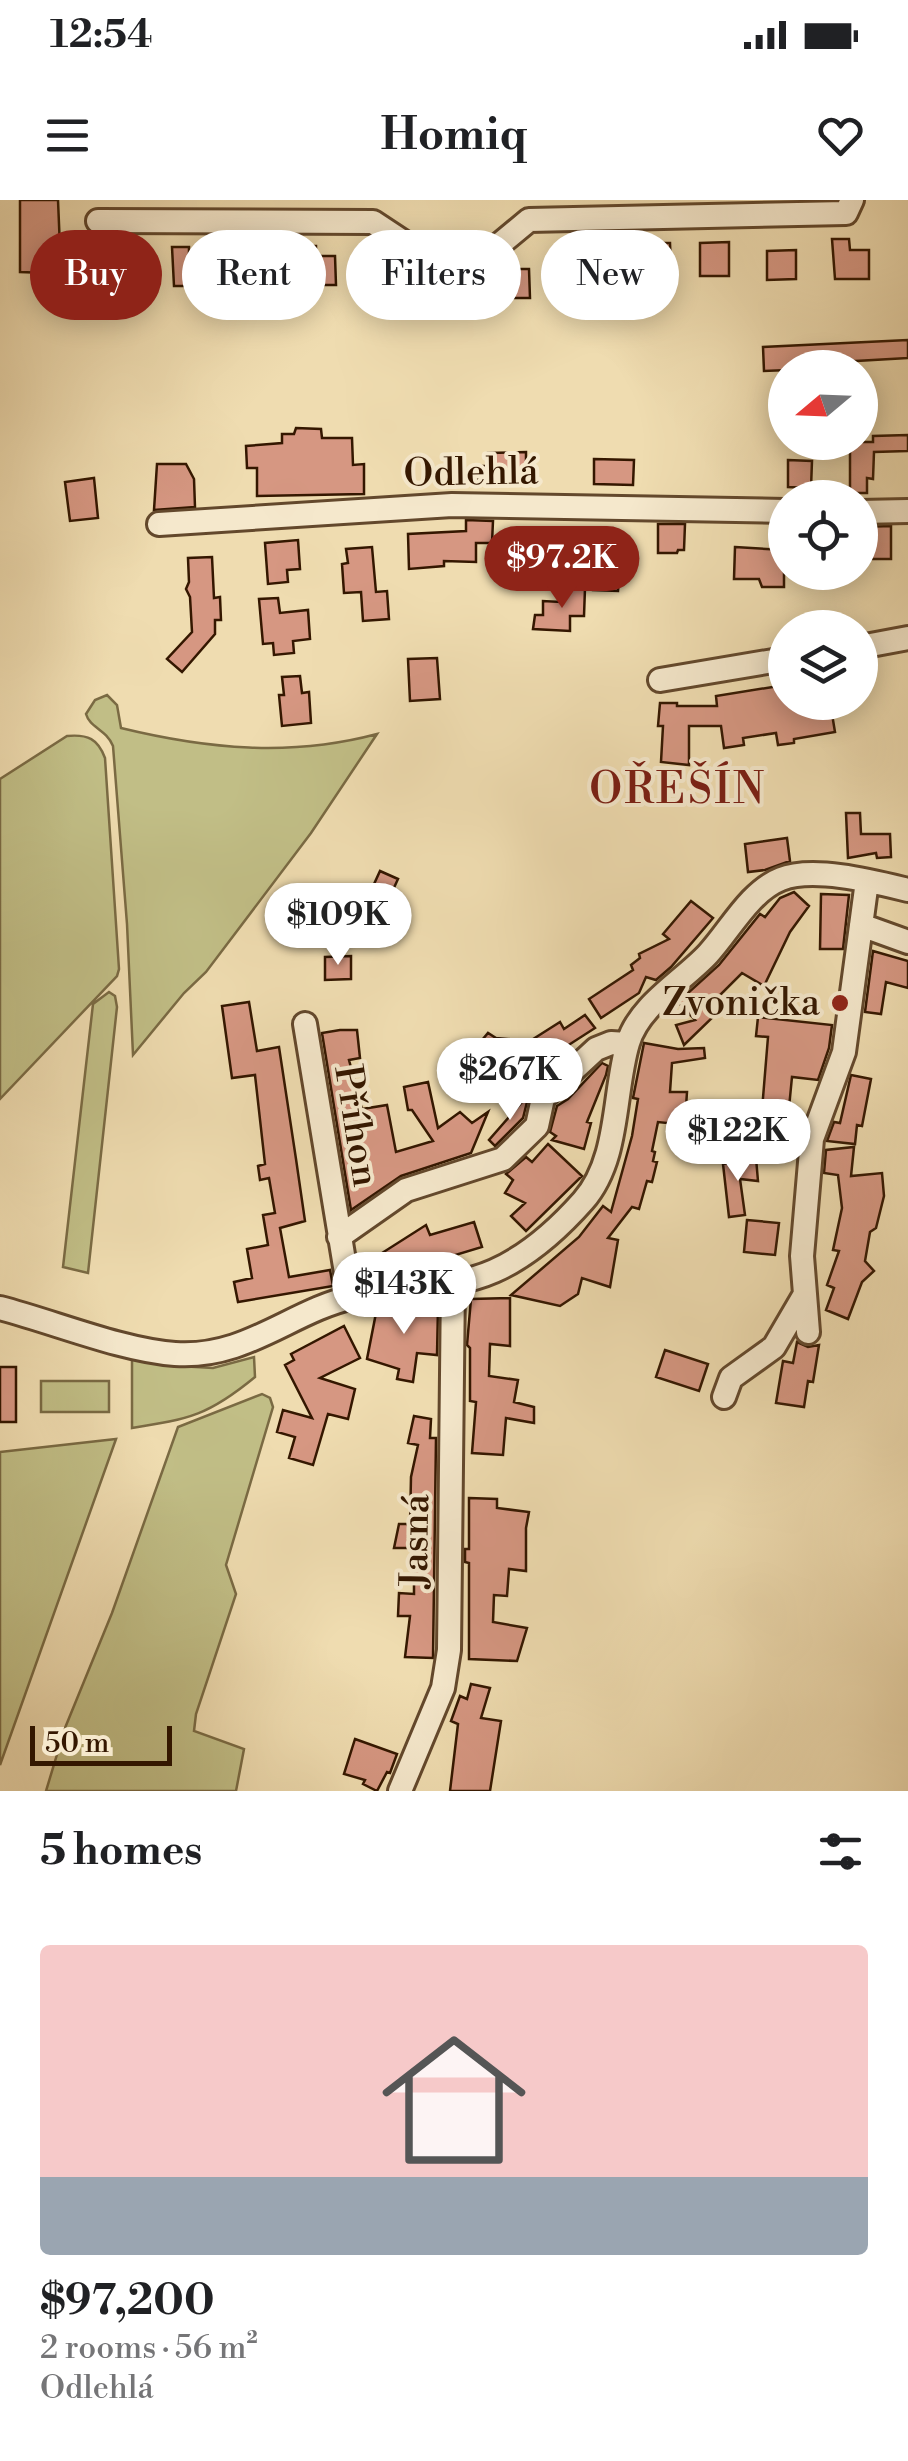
<!DOCTYPE html>
<meta charset="utf-8">
<style>
body{margin:0;font-family:"Libre Bodoni",serif;background:#f6f6f6;color:#202124;height:100vh;display:flex;flex-direction:column;font-size:38px;white-space:nowrap}
*{box-sizing:border-box;margin:0}
p{font-size:32px;color:#757577}
.icon{flex:none;width:55px;height:55px;fill:none;stroke:currentColor;stroke-width:2;stroke-linecap:round;stroke-linejoin:round}
.map{position:relative;height:1591px;overflow:hidden}
.side{display:flex;flex-direction:column;background:#fff;flex:1}
.side>*{flex:none}
.banner{position:absolute;left:30px;top:30px;width:850px;height:90px;display:flex;gap:20px}
.needle{width:65px;rotate:251deg}
.tools{position:absolute;left:768px;top:150px;display:grid;gap:20px}
.tools a{display:grid;place-items:center;width:110px;height:110px;border-radius:50%;background:#fff;box-shadow:0 5px 25px #0003;font-size:50px}
.scale{position:absolute;left:30px;bottom:25px;width:142px;box-sizing:border-box;padding-left:10px;border:5px solid #341700;border-top:0;font-size:28px;line-height:35px;white-space:nowrap;color:#341700;-webkit-text-stroke:8px #f5e8cc;paint-order:stroke}
.price{position:absolute;translate:-50% -85px;padding:0 22px;border-radius:35px;background:#fff;color:#222;font-size:32px;line-height:65px;filter:drop-shadow(0 2px 5px #0008)}
.price::after{content:'';position:absolute;left:50%;top:60px;width:30px;height:22px;margin-left:-15px;background:inherit;clip-path:polygon(0 0,100% 0,50% 100%)}
.price.selected{background:#8f2418;color:#fff}
ul{padding:0;list-style:none}
li{display:grid;align-content:center;gap:20px;height:530px;padding:0 40px}
li+li{border-top:2px solid #e0e0e0}
li span{display:grid;place-items:center;height:310px;border-radius:10px;color:#555}
li>.icon{margin-inline-start:auto}
span .icon{width:180px;height:180px;fill:#fffc;stroke-width:1}
li b{font-size:42px}
h2{display:flex;justify-content:space-between;align-items:center;height:120px;padding:0 40px;font-size:42px}
.chip{padding:0 35px;border-radius:45px;background:#fff;box-shadow:0 5px 25px #0003;font-size:35px;line-height:90px}
.chip.selected{background:#8f2418;color:#fff}
.status{display:flex;justify-content:space-between;align-items:center;height:70px;padding:0 50px;background:#fff;direction:ltr}
.status svg{height:28px;fill:currentColor}
header{display:flex;justify-content:space-between;align-items:center;height:130px;padding:0 40px;background:#fff;font-size:45px;font-weight:800}
.map>svg:first-child{display:block}
</style>
<div class="status"><b>12:54</b><svg viewBox="0 0 49 12"><path d="M0 12V9h3v3zM5 12V6h3v6zM10 12V3h3v9zM15 12V0h3v12zM26 1h20v11H26zM47 4h2v5h-2z"/></svg></div>
<header><svg class="icon" aria-label="menu" viewBox="0 0 24 24"><path d="M4 6h16M4 12h16M4 18h16"/></svg>Homiq<svg class="icon" aria-label="heart" viewBox="0 0 24 24"><path d="M12 20l-8-8c-3-5 5-10 8-4 3-6 11-1 8 4z"/></svg></header>
<div class="map">
<svg width="908" height="1591" viewBox="0 0 908 1591">
<rect width="100%" height="100%" fill="#efdcb0"/>
<filter id="stains"><feTurbulence type="fractalNoise" baseFrequency=".002" numOctaves="4"/><feColorMatrix values="0 0 0 0 .2 0 0 0 0 .09 0 0 0 0 .02 0 0 0 .5 -.17"/></filter>
<radialGradient id="worn" r=".72"><stop offset=".6" stop-color="#630" stop-opacity="0"/><stop offset="1" stop-color="#630" stop-opacity=".3"/></radialGradient>
<path fill="#c1be86" stroke="#7a6a43" stroke-width="2.5" d="M107,495l10,10 4,23c86,21 170,29 256,6l-66,99 -105,139 -22,21 -51,62 -6,-131 -14,-178c-7,-17 -23,-18 -27,-32l9,-14z
M67,536c21,-2 31,3 38,22l14,211 -2,7 -117,123v-320z
M109,792l6,4 2,11 -29,266 -25,-6 30,-263z
M132,1156l46,10 35,2 41,-11 1,20c-46,38 -65,42 -123,51z
M41,1181h68v31h-68z
M262,1194l8,4 3,9 -47,158 10,29 -40,120 -2,17 50,18 -8,42h-190l19,-63 47,-115 66,-186z
M116,1239l-116,326v-313z"/>
<path fill="#d69782" stroke="#341700" stroke-width="2.5" d="M20,0h38l2,48h-13v25l-27,-1z
M832,39h17l1,11h19v29h-34z
M566,42h17v11h19v28l-34,1z
M729,42v34h-29v-33z
M633,43h37l1,27h-38z
M235,46h16v10h48v-10h17v10h19l1,29h-97v-5l-31,1v5h-34l-2,-39h17v10l47,1z
M796,50v29l-29,1v-29z
M142,52l1,21h-21l1,19 -21,1 -1,-40z
M501,69h28l1,29h-40v-21h11z
M908,140v18l-69,4v6l-75,3 -1,-24z
M296,228l25,1 1,9h30l1,27 11,-1v30l-107,2v-28h-10l-1,-22 36,-3v-9h12z
M908,235v16l-34,1 -1,27 -6,-1v15h-17v-51h23v-6z
M526,252v26h-28l1,7h-21v-19h10v-13z
M594,259l40,1 -1,25 -39,-1z
M788,260l24,1 -1,27 -23,-1z
M157,264h29l8,15 1,28 -41,3z
M94,278l4,40 -28,3 -5,-39z
M466,320l27,1 -1,22h-16v19l-32,-1v5l-35,3 -1,-35 58,-3z
M658,324h27l-1,26h-6l-1,3h-19z
M891,326v33h-31v-32z
M298,340l2,29 -13,1 1,12 -20,2 -3,-41z
M372,347l4,45 11,-1 2,28 -26,2 -2,-29 -17,1 -2,-29 6,-1 -2,-14z
M735,347l49,3v37h-22l-3,-8h-25z
M212,357l2,41 6,-1 1,23h-6v14l-33,38 -15,-13 25,-27 -2,-35 -4,-8 3,-7 -1,-24z
M594,360h26l-2,31 -25,-1z
M562,388h23l-1,28h-14v15l-37,-2 2,-14h8v-14l18,1z
M278,398l2,15 28,-3 2,29 -17,2 1,12 -20,2 -1,-12 -10,1 -4,-45z
M437,458l3,41 -30,2 -2,-42z
M300,476l2,17 7,-1 2,31 -29,3 -3,-31h5l-2,-18z
M785,485v17h45l5,30 -41,7v4l-16,2 -2,-12 -33,5 1,7 -20,3 -3,-22h-32v39l-28,-3 2,-36h-5l2,-23h17v3h40l-1,-10z
M846,613h14l1,21h29l1,23 -14,1 -1,-5 -28,5z
M787,638l3,23 -25,9 -17,2 -3,-28z
M380,671l18,8 -16,35 -18,-8z
M794,692l15,14 -19,26 -26,54 -22,-13 -23,23 4,4 -9,8 3,5 -33,32 -8,-20 19,-5 -17,-18 41,-37 41,-51 5,3 15,-19z
M821,694l28,1 -6,54h-23z
M691,701l22,17 -42,49 -15,13 -10,-3 -7,16 -38,25 -12,-19 44,-29 -2,-5 9,-7 -1,-4 30,-15 -6,-5z
M873,751l35,10v27l-22,-6 -5,32 -16,-2z
M351,756v23l-26,1v-23z
M249,802l8,49 22,-4 17,112 9,62 -25,7 9,49 41,-7 3,16 -95,16 -4,-20 18,-4 -5,-29 21,-4 -5,-30 12,-2 -6,-35 -9,2 -2,-14 7,-2 -10,-89 -23,3 -10,-72z
M585,815l10,13 -76,49 -12,-13 -17,22 -28,-22 26,-31 8,5 34,3 30,-19 4,7z
M758,817l74,8 -3,23 -11,32 -26,-3 -4,41 -16,-1 -1,10 -25,-2 -1,6 -87,-9 -6,29 3,1 -2,9 4,1 -5,20 -5,-1 -8,28 -7,-2 -24,31 10,2 -8,47 -28,-9 -4,16 -18,12 -49,-11 68,-58 24,-31 8,6 21,-76 6,-37 -5,-1 11,-55 34,6 26,-1 1,10 -33,5 -2,29h17l-1,15 33,-2 -1,7 44,-2 6,-73 -12,-1z
M340,830h17l3,28 -11,2 13,49 25,-4 9,47 37,-11 -21,-31h-4l-4,-23 24,-5 10,46 22,-16 12,11 16,-11 -17,41 -70,23 -50,34 -29,-177z
M602,863l6,3 -2,9 -19,47 4,1 -7,26 -32,-9 4,-4 -6,-4 7,-26 11,-7z
M851,875l20,4 -9,47 -5,-1 -2,19 -28,-3 7,-19 6,1z
M529,894l-6,24 -28,28 -6,-6z
M548,944l34,32 -56,55 -15,-15 14,-13 -20,-10 8,-13 -7,-6 20,-17 6,5z
M854,947l-3,29 31,-3 2,23 -8,32 -6,4 -5,29 9,10 -12,11 -14,37 -22,-9 8,-22 -7,-3 12,-34 -6,-1 9,-42 -4,-33 -14,-2 2,-23z
M756,958l2,23 -18,-2 5,36 -16,2 -6,-53z
M747,1020l32,3 -4,32 -31,-3z
M474,1022l8,25 -40,12 3,7 -59,10 -4,-23 44,-28 4,10z
M510,1098v48l-20,-2 -1,32 29,4 -4,22 20,5v16l-28,-5 -3,37 -31,-2 4,-51 -6,-1v-53l-3,-3 4,-46z
M409,1104l29,3 -1,48 -20,-2 -4,29 -16,-3 2,-10 -32,-10 10,-51z
M344,1126l16,32 -40,20 35,11 -7,30 -20,-5 -15,51 -24,-7 6,-21 -18,-5 6,-22 29,8 -27,-53 9,-5 -3,-6z
M797,1142l11,5 11,-2 -6,37 -5,-1 -4,26 -28,-4 7,-42 10,2z
M665,1150l43,14 -9,27 -43,-14z
M0,1167h16v55h-16z
M414,1216l17,3 -1,19h6l-3,220 -28,-1 5,-41h-12l1,-23 15,1v-46h-20l5,-24h11l1,-47 7,-32 -10,-2z
M469,1298l28,1v9l32,4 -3,16v43l-17,-2 -2,27 -13,-1 -1,27 34,6 -10,33 -48,-2v-96l-4,-1v-13h4z
M471,1484l19,4 -9,30 20,3 -11,70h-40l8,-67 -7,-3 9,-25 7,3z
M355,1539l42,15 -7,19 -3,-1 -10,19 -14,-7 2,-4 -21,-6z"/>
<g fill="none" stroke-linecap="round" stroke-linejoin="round">
<defs>
<path id="minor" d="M98,21l275,1 59,39 24,6 26,-8 47,-39 317,-7 6,-13
M860,312l48,-1
M159,324l293,-19 333,6
M860,447l48,-9
M660,480l125,-21
M861,725l47,17
M305,824l45,273
M339,1037l67,-47 97,-31 34,-33 6,-28 53,-49 15,-6 16,1
M0,1108c54,14 121,42 175,46 71,5 116,-43 178,-57 46,-10 98,-7 141,-26 34,-15 65,-43 89,-70 37,-42 30,-108 45,-158 11,-38 55,-62 80,-89 22,-24 42,-63 73,-75 33,-13 94,3 127,11
M808,1132l-6,-76 10,-117 32,-87 23,-171
M724,1197l7,-19 43,-31 31,-53
M400,1591l43,-103 6,-38 4,-368"/>
</defs>
<use href="#minor" stroke="#63482c" stroke-width="28"/>
<use href="#minor" stroke="#f5e8cc" stroke-width="22"/>
</g>
<circle fill="#8f2418" stroke="#f5e8cc" stroke-width="4" cx="840" cy="803" r="10"/>
<g text-anchor="middle" dominant-baseline="central" stroke-width="8" stroke-linejoin="round" paint-order="stroke">
<g font-size="38" fill="#341700" stroke="#f5e8cc">
<text transform="translate(471 273) rotate(-1)">Odlehlá</text>
<text transform="translate(356 926) rotate(81)">Příhon</text>
<text transform="translate(416 1341) rotate(-89)">Jasná</text>
</g>
<g font-size="38" fill="#341700" stroke="#f5e8cc" text-anchor="end">
<text x="820" y="803">Zvonička</text>
</g>
<g font-size="42" letter-spacing="2.5" fill="#7a1f14" stroke="#f5e8cc">
<text x="678" y="590">OŘEŠÍN</text>
</g>
</g>
<rect width="100%" height="100%" filter="url(#stains)"/>
<rect width="100%" height="100%" fill="url(#worn)"/>
</svg>
<div class="tools">
<a><svg class="needle" viewBox="-14 -14 28 28"><path d="M0-13l5 13h-10z" fill="#e53935"/><path d="M0 13l5-13h-10z" fill="#757577"/></svg></a>
<a><svg class="icon" aria-label="locate" viewBox="0 0 24 24"><circle cx="12" cy="12" r="6"/><path d="M12 2v4M12 18v4M2 12h4M18 12h4"/></svg></a>
<a><svg class="icon" aria-label="layers" viewBox="0 0 24 24"><path d="M12 4l9 5-9 5-9-5zM3 14l9 5 9-5"/></svg></a>
</div>
<div class="scale">50 m</div>
<b class="price selected" style="left:562px;top:411px">$97.2K</b>
<b class="price" style="left:338px;top:768px">$109K</b>
<b class="price" style="left:510px;top:923px">$267K</b>
<b class="price" style="left:738px;top:984px">$122K</b>
<b class="price" style="left:404px;top:1137px">$143K</b>
<div class="banner">
<a class="chip selected">Buy</a>
<a class="chip">Rent</a>
<a class="chip">Filters</a>
<a class="chip">New</a>
</div>
</div>
<section class="side">
<h2>5 homes<svg class="icon" aria-label="filters" viewBox="0 0 24 24"><path d="M4 7h16M4 17h16"/><circle cx="9" cy="7" r="2"/><circle cx="15" cy="17" r="2"/></svg></h2>
<ul>
<li><span style="background:linear-gradient(#f6c9c9 75%,#9aa5b1 0)"><svg class="icon" aria-label="home" viewBox="0 0 24 24"><path d="M3 11l9-7 9 7M6 9v11h12V9"/></svg></span><div><b>$97,200</b><p>2 rooms · 56 m²</p><p>Odlehlá</p></div></li>
</ul>
</section>
